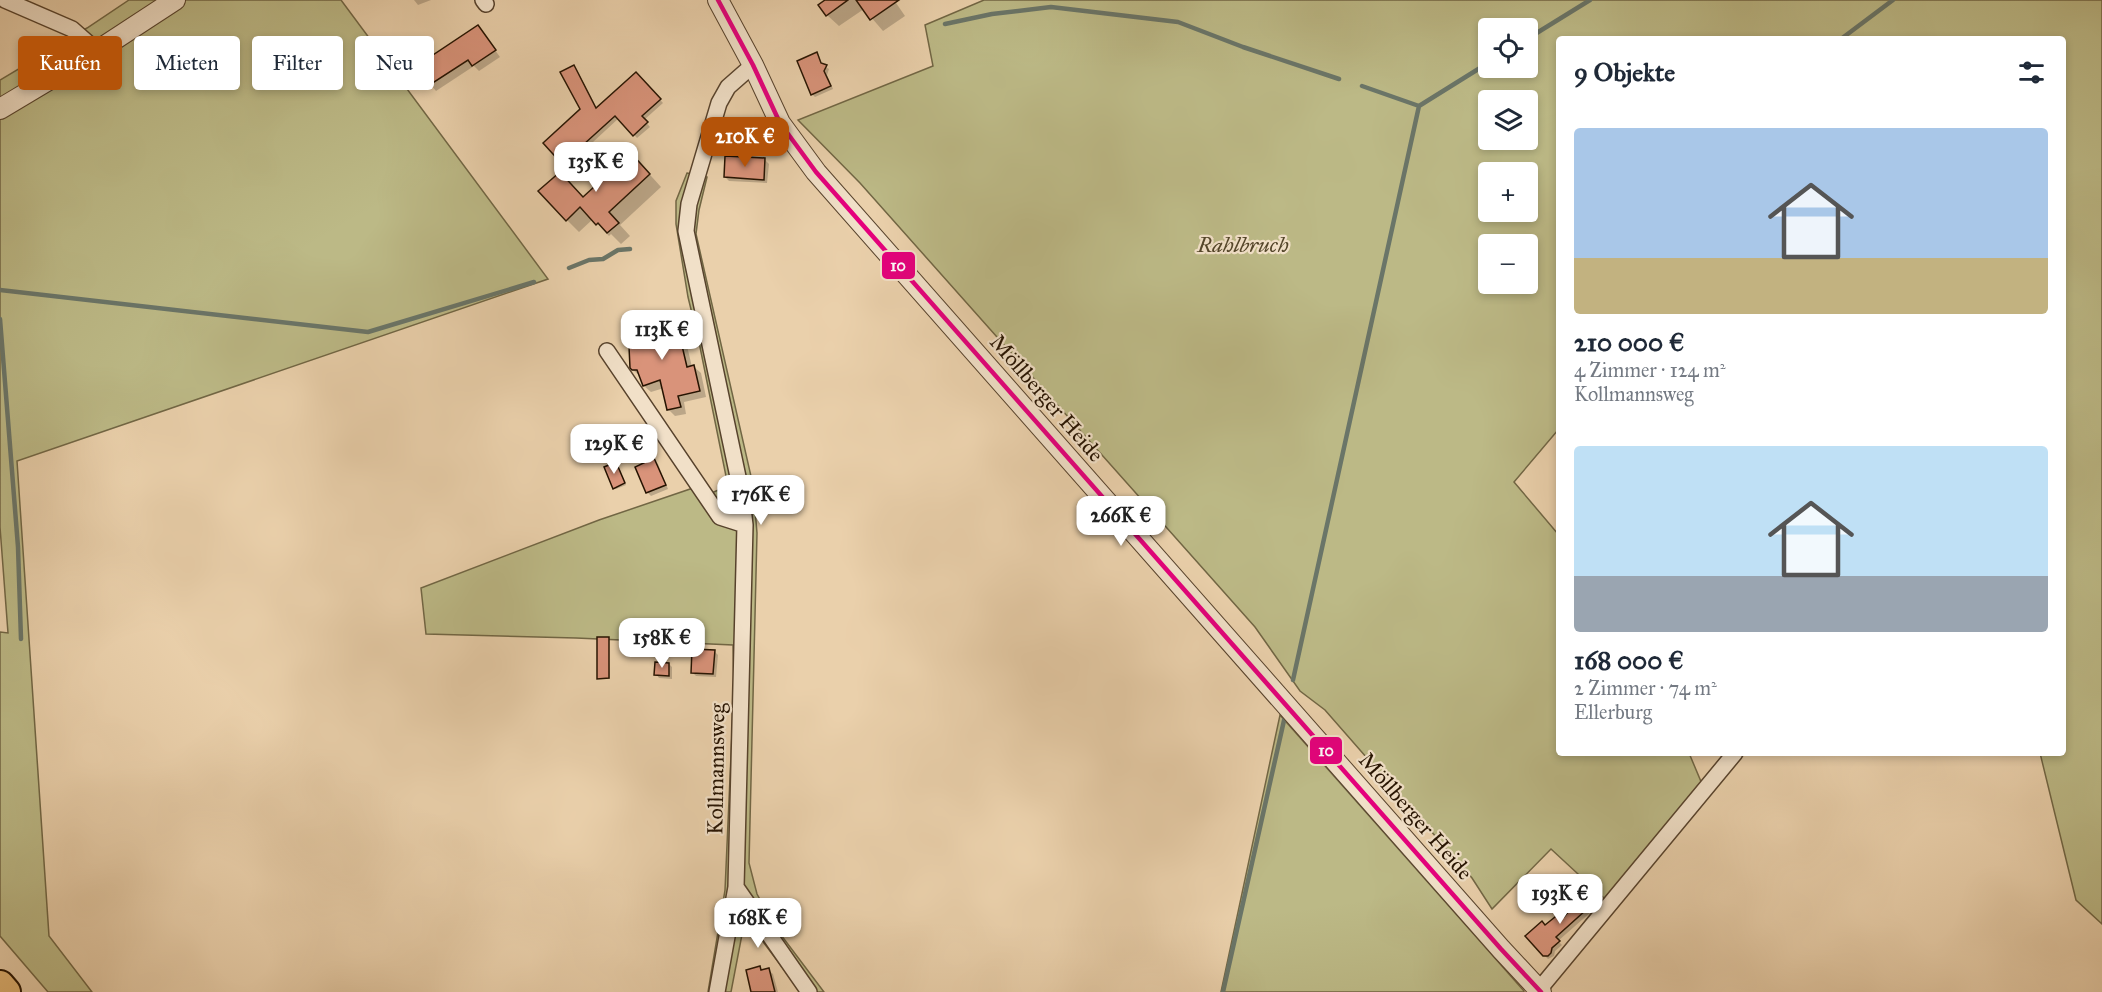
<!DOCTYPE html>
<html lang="de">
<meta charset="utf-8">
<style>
body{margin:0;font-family:"IM FELL Great Primer",serif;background:#f6f6f7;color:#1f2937;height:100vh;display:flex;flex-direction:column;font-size:22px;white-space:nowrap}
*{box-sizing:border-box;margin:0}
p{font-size:20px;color:#747a83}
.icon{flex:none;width:33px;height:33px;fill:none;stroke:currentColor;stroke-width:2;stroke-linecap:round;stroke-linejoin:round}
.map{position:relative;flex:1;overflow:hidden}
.side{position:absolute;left:1556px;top:36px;width:510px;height:720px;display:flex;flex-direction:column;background:#fff;border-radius:6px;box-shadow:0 3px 9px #0003}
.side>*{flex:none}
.guide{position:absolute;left:18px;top:36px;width:570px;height:54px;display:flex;gap:12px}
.fabs{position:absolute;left:1478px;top:18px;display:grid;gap:12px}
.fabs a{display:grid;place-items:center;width:60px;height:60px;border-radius:6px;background:#fff;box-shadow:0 3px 9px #0003;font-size:30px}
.price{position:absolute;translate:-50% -51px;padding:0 14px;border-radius:12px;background:#fff;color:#222;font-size:20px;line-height:39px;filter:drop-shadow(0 2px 3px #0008)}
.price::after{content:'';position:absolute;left:50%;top:36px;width:18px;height:14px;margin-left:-9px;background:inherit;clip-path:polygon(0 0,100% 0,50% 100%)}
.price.active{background:#b45309;color:#fff}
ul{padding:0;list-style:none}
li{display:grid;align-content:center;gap:12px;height:318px;padding:0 18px}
li span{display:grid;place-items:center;height:186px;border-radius:6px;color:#555}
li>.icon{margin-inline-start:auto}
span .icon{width:108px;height:108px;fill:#fffc;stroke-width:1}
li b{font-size:26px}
h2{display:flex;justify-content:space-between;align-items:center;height:72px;padding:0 18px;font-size:26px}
.chip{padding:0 21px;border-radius:6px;background:#fff;box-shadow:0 3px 9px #0003;font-size:21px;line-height:54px}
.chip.active{background:#b45309;color:#fff}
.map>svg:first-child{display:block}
</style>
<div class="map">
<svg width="2102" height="992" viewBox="0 0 2102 992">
<rect width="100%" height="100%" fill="#ead0ab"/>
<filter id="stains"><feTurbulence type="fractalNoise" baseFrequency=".00333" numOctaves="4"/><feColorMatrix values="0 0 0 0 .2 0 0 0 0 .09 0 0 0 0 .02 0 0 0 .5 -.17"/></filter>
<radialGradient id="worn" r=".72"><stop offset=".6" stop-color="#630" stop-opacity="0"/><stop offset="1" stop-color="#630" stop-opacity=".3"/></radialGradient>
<path fill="#bcb986" stroke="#716644" stroke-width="1.5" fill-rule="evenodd" d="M129,0h212l207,279 -531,182 32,475 43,56h-44l-48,-56v-304l8,1 -8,-106v-447l87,-52z
M984,0h1118v924l-26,-24 -36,-147h22v-714h-504v391l-44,52 44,52v219h131l13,31 -146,194 -10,-8 58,-72 -53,-49 -59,60 -20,-31 -147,-168 -25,-19 -45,-64 -395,-444 -62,-63 135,-54 -8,-41zM1488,28h39v40h-39zM1488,100h39v40h-39zM1488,172h39v40h-39zM1488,244h39v40h-39z
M687,173l20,4 -8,33 -3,24 57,251 4,48 -8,330 8,31 18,33 49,65h-23l-53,-70 -4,2 -13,68h-23l17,-102 9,-202 -1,-43 -157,-7 -150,-4 -5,-46 178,-68 103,-35 7,9 19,-8 -29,-144 -11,-45 -12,-73v-23z
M1280,715l244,276v1h-303z"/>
<path fill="#0003" d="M414,0h17l-13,5z
M827,0h67l11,16 -22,15 -19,-22 -25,17 -12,-11z
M478,27l22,30 -21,14 -5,-5 -38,25 -19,-23z
M816,54l6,11 7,4 -2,6 6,14 -18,8 -3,-3z
M577,70l20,39 39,-35 27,29 -19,17 6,7 -13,11 -18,-20 -52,48 -22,-23 36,-33z
M765,160l4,4 -2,19 -38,-2 -4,-4z
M643,167l18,20 -41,38 10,11 -9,8 -10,-10 -2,2 -16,-17 -14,13 -12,-12 16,-22z
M676,322l7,7 9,38h2l7,6 5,24 -22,5 2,12 -11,2 -6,-6 -5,-22 -13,4 -7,-6 -3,-9 -8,-7 9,-44 4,4z
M654,460l4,4 10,25 -17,7 -4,-4z
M616,464l10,21 -10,4 -1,-1z
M608,638l2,41h-10l-1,-1z
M714,651l4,4 -2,22 -20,-1 -4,-4z
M669,664l3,3v12l-13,-1 -3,-4z
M1589,891l13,12 -10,11 -1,-2 -33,29 4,4 -7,6 -1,5 -6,3 -4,-4 2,-28 18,-8z
M759,967l4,4 5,-1 5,4 5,18h-25z"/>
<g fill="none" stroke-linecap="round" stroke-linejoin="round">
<path stroke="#6a7568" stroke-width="4.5" d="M945,24l47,-10 59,-7 127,15 65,25 96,32
M1527,39l63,-39
M1841,39l52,-39
M1362,86l57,20
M569,268l20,-8 14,-1 15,-9 12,-1
M0,290l368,42 166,-50
M0,319l18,228 3,92
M1293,680l126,-574 69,-43
M1223,992l62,-276"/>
</g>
<path fill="#d9937a" stroke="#261301" stroke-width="1.5" d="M825,0h23l-22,16 -8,-11z
M856,0h43l-29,20z
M478,25l18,25 -24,16 -4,-6 -40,26 -13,-19z
M817,52l4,11 6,2 -3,6 7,15 -20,9 -14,-34z
M574,65l22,43 40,-36 25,27 -19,17 6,6 -15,14 -18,-20 -53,48 -19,-21 37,-34 -20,-37z
M631,153l19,21 -41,38 10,11 -12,10 -9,-10 -2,2 -16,-18 -14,14 -28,-30 22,-19 23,25z
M725,156l40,2 -1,22 -40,-3z
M676,320l11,47 7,-2 6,26 -22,5 3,11 -14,3 -7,-30 -17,6 -6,-16h-5l-2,-2 -2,-43 14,-1 1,5z
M654,458l12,27 -20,8 -11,-26z
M616,462l9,21 -12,6 -9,-22z
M597,637h12v41l-12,1z
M692,649l23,1 -2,24 -22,-1z
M655,662l14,1v13l-15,-1z
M1589,888l11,10 -12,14 -2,-2 -30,27 4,4 -8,7 -1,5 -3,3h-5l-18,-20 17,-15 3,4 15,-12 4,4z
M760,966l1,4 8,-2 6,24h-24l-5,-22z"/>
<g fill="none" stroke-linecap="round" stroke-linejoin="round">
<defs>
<path id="minor" d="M5,0l67,29 25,22
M483,0l3,4
M607,351l113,166 25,8
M736,887l73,105
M717,992l19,-105 9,-362 -4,-34 -55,-260 3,-27 30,-101 9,-16 25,-22
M1537,992l198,-239"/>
<path id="tertiary" d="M718,0l35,65 27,58 36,49 685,777 40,43
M0,109l97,-58 78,-51"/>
<path id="motorway" d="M0,985l6,7"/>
</defs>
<use href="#minor" stroke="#57422c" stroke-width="18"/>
<use href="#tertiary" stroke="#57422c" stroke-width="22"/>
<use href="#motorway" stroke="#261301" stroke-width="32"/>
<use href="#minor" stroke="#f1e0c8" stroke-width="15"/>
<use href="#tertiary" stroke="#f1e0c8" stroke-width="20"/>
<use href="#motorway" stroke="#e5b876" stroke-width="28"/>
<defs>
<path id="bus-1" d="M718,0l35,65 27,58 36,49 685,777 40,43"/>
</defs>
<use href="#bus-1" stroke="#f1e0c8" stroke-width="9"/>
<use href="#bus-1" stroke="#e5007d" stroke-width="4.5"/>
</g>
<g text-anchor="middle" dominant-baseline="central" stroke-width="4.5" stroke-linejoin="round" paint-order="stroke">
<g font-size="22" font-style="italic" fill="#534529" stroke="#f1e0c8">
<text x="1243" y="244">Rahlbruch</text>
</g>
<g font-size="22" fill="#261301" stroke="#f1e0c8">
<text transform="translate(1047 398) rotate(49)">Möllberger Heide</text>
<text transform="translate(716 769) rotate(-89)">Kollmannsweg</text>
<text transform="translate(1416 816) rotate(49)">Möllberger Heide</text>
</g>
</g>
<g stroke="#f1e0c8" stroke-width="2">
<rect x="881" y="251" width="35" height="29" rx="6" fill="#e5007d"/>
<rect x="1309" y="736" width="34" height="29" rx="6" fill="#e5007d"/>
</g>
<g font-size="16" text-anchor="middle" font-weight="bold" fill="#fff">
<text x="898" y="271">10</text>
<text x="1326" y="756">10</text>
</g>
<rect width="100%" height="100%" filter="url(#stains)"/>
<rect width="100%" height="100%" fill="url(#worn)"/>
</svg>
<div class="fabs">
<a><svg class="icon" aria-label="locate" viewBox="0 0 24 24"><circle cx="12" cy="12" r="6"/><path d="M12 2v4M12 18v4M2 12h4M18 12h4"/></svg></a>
<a><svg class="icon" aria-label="layers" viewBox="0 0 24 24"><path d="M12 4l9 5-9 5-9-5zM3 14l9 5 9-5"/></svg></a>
<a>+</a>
<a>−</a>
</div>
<b class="price active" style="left:745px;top:168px">210K €</b>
<b class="price" style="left:596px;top:193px">135K €</b>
<b class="price" style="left:662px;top:361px">113K €</b>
<b class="price" style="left:614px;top:475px">129K €</b>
<b class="price" style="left:761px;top:526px">176K €</b>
<b class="price" style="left:1121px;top:547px">266K €</b>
<b class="price" style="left:662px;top:669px">158K €</b>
<b class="price" style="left:1560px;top:925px">193K €</b>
<b class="price" style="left:758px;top:949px">168K €</b>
<div class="guide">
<a class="chip active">Kaufen</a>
<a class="chip">Mieten</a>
<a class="chip">Filter</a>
<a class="chip">Neu</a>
</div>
<section class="side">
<h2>9 Objekte<svg class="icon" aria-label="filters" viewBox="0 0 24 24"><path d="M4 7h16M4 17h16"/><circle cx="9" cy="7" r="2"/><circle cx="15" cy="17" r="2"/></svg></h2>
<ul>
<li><span style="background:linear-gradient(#a9c7e8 70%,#c2b280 0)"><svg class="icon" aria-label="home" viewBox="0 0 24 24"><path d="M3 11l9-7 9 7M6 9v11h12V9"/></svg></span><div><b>210 000 €</b><p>4 Zimmer · 124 m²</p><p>Kollmannsweg</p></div></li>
<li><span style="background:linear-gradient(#bfe0f5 70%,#9aa5b1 0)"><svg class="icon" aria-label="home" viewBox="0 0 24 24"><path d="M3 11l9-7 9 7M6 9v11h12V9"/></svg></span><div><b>168 000 €</b><p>2 Zimmer · 74 m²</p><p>Ellerburg</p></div></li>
</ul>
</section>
</div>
